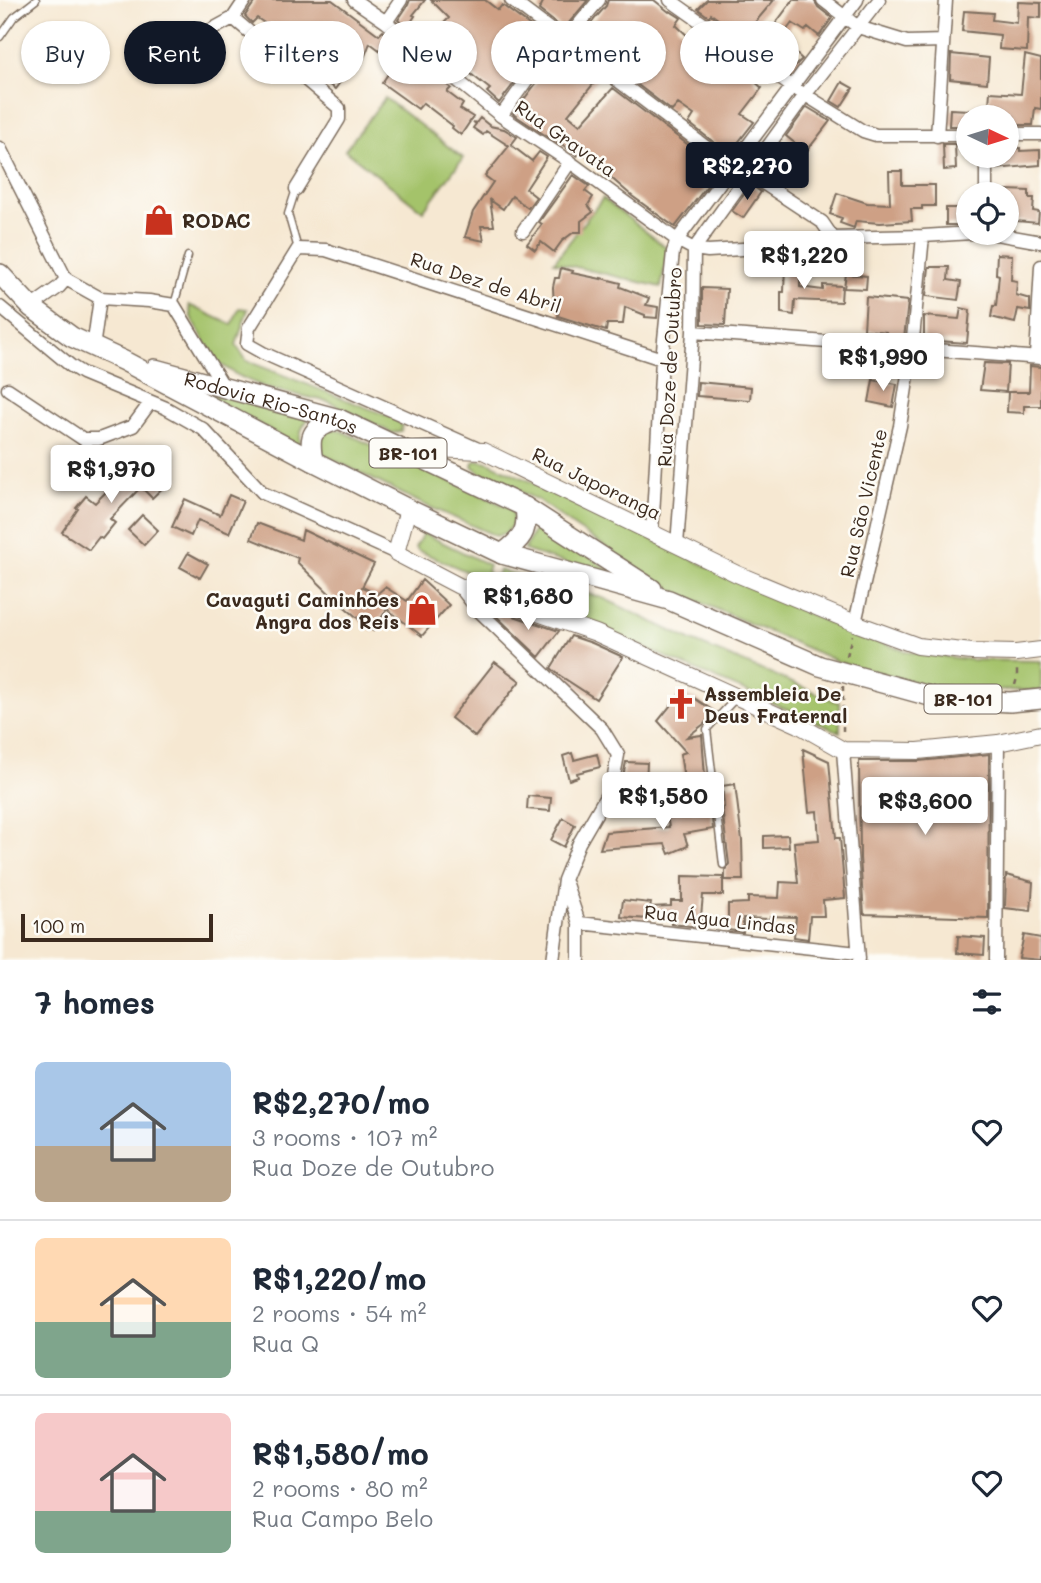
<!DOCTYPE html>
<meta charset="utf-8">
<style>
body{margin:0;font-family:Mali,sans-serif;background:#f2f2f3;color:#1f2937;height:100vh;display:flex;flex-direction:column;font-size:26px;white-space:nowrap}
*{box-sizing:border-box;margin:0}
p{font-size:23px;color:#747a83}
.icon{flex:none;width:38px;height:38px;fill:none;stroke:currentColor;stroke-width:2;stroke-linecap:round;stroke-linejoin:round}
.map{position:relative;height:960px;overflow:hidden}
.drawer{display:flex;flex-direction:column;background:#fff;flex:1}
.drawer>*{flex:none}
.guide{position:absolute;left:21px;top:21px;width:999px;height:63px;display:flex;gap:14px}
.needle{width:46px;rotate:94deg}
.controls{position:absolute;left:956px;top:105px;display:grid;gap:14px}
.controls a{display:grid;place-items:center;width:63px;height:63px;border-radius:50%;background:#fff;box-shadow:0 2px 5px #0004;font-size:35px}
.scale{position:absolute;left:21px;bottom:18px;width:192px;box-sizing:border-box;padding-left:7px;border:4px solid #3b2a1e;border-top:0;font-size:19px;line-height:24px;white-space:nowrap;color:#3b2a1e;-webkit-text-stroke:5px #fdfcf7;paint-order:stroke}
.price{position:absolute;translate:-50% -60px;padding:0 16px;border-radius:7px;background:#fff;color:#222;font-size:23px;line-height:46px;filter:drop-shadow(0 2px 4px #0008)}
.price::after{content:'';position:absolute;left:50%;top:42px;width:21px;height:16px;margin-left:-10px;background:inherit;clip-path:polygon(0 0,100% 0,50% 100%)}
.price.active{background:#111827;color:#fff}
ul{padding:0;list-style:none}
li{display:flex;align-items:center;gap:21px;height:175px;padding:0 35px}
li+li{border-top:2px solid #e0e1e3}
li span{display:grid;place-items:center;flex:none;width:196px;height:140px;border-radius:10px;color:#555}
li>.icon{margin-inline-start:auto}
span .icon{width:84px;height:84px;fill:#fffc;stroke-width:1}
li b{font-size:30px}
h2{display:flex;justify-content:space-between;align-items:center;height:84px;padding:0 35px;font-size:30px}
.chip{padding:0 24px;border-radius:32px;background:#fff;box-shadow:0 2px 5px #0004;font-size:24px;line-height:63px}
.chip.active{background:#111827;color:#fff}
.map>svg:first-child{display:block}
</style>
<div class="map">
<svg width="1041" height="960" viewBox="0 0 1041 960">
<rect width="100%" height="100%" fill="#fdfcf7"/>
<filter id="ink" filterUnits="userSpaceOnUse"><feTurbulence type="fractalNoise" baseFrequency=".0143" numOctaves="2"/><feDisplacementMap in="SourceGraphic" scale="14" xChannelSelector="R" yChannelSelector="G"/><feConvolveMatrix kernelMatrix="1 2 1 2 8 2 1 2 1" color-interpolation-filters="sRGB"/></filter>
<filter id="wash" filterUnits="userSpaceOnUse"><feTurbulence type="fractalNoise" baseFrequency=".00686" numOctaves="4" result="noise"/><feDisplacementMap in="SourceGraphic" scale="28" xChannelSelector="R" yChannelSelector="G"/><feGaussianBlur stdDeviation="1.57" result="paint"/><feColorMatrix in="noise" values="0 0 0 0 0 0 0 0 0 0 0 0 0 0 0 0 0 1.4 0 .05"/><feComposite in="paint" operator="in"/></filter>
<g filter="url(#wash)">
<rect width="100%" height="100%" fill="#f6e8d2"/>
<path fill="#a4c36a" stroke="#707644" stroke-width="2" d="M385,98l78,60 -40,53 -78,-61z
M603,198l65,51 -7,38 -107,-25z
M189,305l43,20 7,-17 9,1 -12,36 11,16 149,58 6,6 -1,6 -9,2 -62,-31 -64,-14 -29,-13 -21,-14 -25,-44z
M192,387l118,30c-9,10 -11,17 -10,30z
M327,428l12,2 173,79c3,11 1,16 -6,24l-10,3 -71,-31 -103,-51 -4,-15z
M478,460l10,2 124,57 90,45 138,64 68,24 64,8 69,1v30l-106,-3 -96,-26 -167,-72 -97,-63 -37,-27 -59,-28 -7,-6 1,-4z
M539,521l88,62 -103,-33z
M423,533l66,32 -2,6 5,7 6,-4 1,-4 104,28 89,43 148,62v29l-421,-181 -4,-3z"/>
<g id="blocks">
<path fill="#cea085" d="M256,0h76l47,35 4,-4 13,11 -3,3 58,43 -4,4 16,12 -3,5 13,8 -12,18 -9,-7 1,-2 -30,-23 -5,6 -36,-26 12,-18 -9,-6 1,-4 -16,-12 -6,15 -1,-1 -7,11 -3,-3 -18,24 -33,-24 -13,-11v-2l-21,-16 5,-7 -16,-11 -5,5 -7,-7z
M410,0h15l-12,15 2,1 -8,12 -9,-8 10,-15z
M431,0h54l13,10 4,-5 46,34 -49,64 -12,-11 3,-3 -23,-18 -4,3 -15,-12 7,-9 -21,-20 15,-15z
M544,0h44l-20,24 -7,3 -22,-17z
M608,0h46l15,12 1,-1 11,7 -5,7 14,13 1,-2 5,6 6,-8 12,8 -2,4 10,11 22,16 2,-3 9,7 -2,3 9,8 -20,26 12,8 -25,32 -40,-31 5,-8 -16,-11 -6,7 -47,-36 7,-11 -14,-10 -8,10 -33,-25 29,-33z
M707,0h67l-33,39 -16,-12 1,-2 -15,-11 -2,3 -11,-8z
M793,0h21l4,7 14,11 -13,18 -11,-9 -3,4 -13,-8 -12,16 22,20 -14,14 -32,-23z
M1018,2l23,1v15l-13,-1 -1,34 -28,-2 1,-14 -38,-4 2,-20 29,2 -1,7 25,3z
M562,49l37,28 -31,38 12,10 33,-37 107,81 -45,58 -43,-31 -31,-27 -5,-7 -15,-10 -4,4 -19,-15 -1,2 -44,-29z
M951,54l38,4 -2,25 -37,-4z
M1025,55l16,4v50l-6,-1 -2,17h-20l1,-8h-26l2,-25 31,2z
M842,82l11,6 -12,19 -10,-6z
M807,107l23,14 -24,31 -20,-16z
M950,109l18,1v16h-19z
M480,118l10,8 14,3 13,8 -6,8 21,16 7,-9 8,5 -21,32 10,8 -8,11 -16,-12 -9,13 -13,-9 4,26h-13l3,15 -19,-4 8,-25 20,-30 -8,-6 24,-30 -23,-15 -3,4 -10,-7 3,-4 -3,-2 3,1z
M943,144h12l1,25 -12,1z
M1020,148v3l20,-1v15l-45,4v-13h11v-7z
M889,171h13v14h33v21h-13v3h-11l1,12 -32,2 -24,-2 -2,7 -14,-5 2,-5 -12,-4 7,-21 30,10 23,1z
M573,175l16,11 -4,5 8,6 -5,8 5,7 -12,9v11h-7l-12,9 -8,11 -13,-10 -6,8 -8,-6 15,-20 -3,-2z
M751,185l10,7 -18,26 -11,-7z
M1006,190l23,1v7h5l-1,13 6,1 -1,11 -32,-3z
M946,208h16v17h-16z
M997,254l15,1 -1,25 6,1 -1,14 14,4v12l-12,-2 -3,14 -24,-6 2,-11h3l3,-31 -3,-1z
M785,265l15,1v21l23,3v-5l19,1 -1,16 -46,-2 -1,15 -13,-2v-21h3z
M929,267h20l-1,13 13,2 -3,18 -32,-4z
M561,268l12,3 -1,2 29,6v-1l20,5 -1,4 29,11 -3,7 12,2 -1,11 -12,-1v-2l-20,-8 -2,17h-16l-1,7 -48,-15 1,-7 -5,-1 -1,-21 2,-9h4z
M846,274l21,2 -1,13 -22,-1z
M702,288l25,1 -2,36 -23,-1z
M866,297l42,4 -4,38 -19,-1 1,-6 -22,-2z
M961,308l9,2 -3,33 -43,-3v-24l35,3z
M984,363l24,1 -2,28 -26,-2z
M1030,366l11,1v39h-17v7l-17,-1 1,-20h21z
M873,380l24,4 -4,23 -24,-5z
M698,382l53,5 -1,13 -53,-4z
M136,462l16,17 11,-10 9,10 -20,19 -11,-11 -31,32 5,4 -13,16 -3,-2 -10,13 -27,-18 16,-23 -2,-1 10,-12 9,7z
M229,495l14,6 -14,32 -31,-13 -7,16 -19,-9 13,-28 35,16z
M142,515l16,15 -14,15 -16,-15z
M257,523l44,17 2,-10 71,34 -12,23 15,7 8,-7 22,14 15,-21 27,25 -27,31 -35,-27 -14,22 -39,-33 -37,-36 1,-4 -47,-19z
M188,553l20,11 -8,14 -20,-11z
M487,607l72,24 -20,26z
M571,636l21,7 31,14 -27,42 -37,-24 -8,-7z
M495,662l25,19 -45,56 -24,-19z
M679,695l15,3 21,14 -11,12 -17,13 15,-2 3,42 -20,7 -5,-30 6,-2 -28,-31z
M803,749l26,12 7,77h4l5,60 -22,2 1,16h-14l-2,23 -14,-2 2,-20 -26,-1v3l-27,-1v14l-15,-2v-26l20,-1v-6l31,1 1,-16 18,1 -4,-41 25,-2 -2,-29 -8,1z
M572,753l2,7 23,-6 3,13 -23,6 1,4 -9,3 -6,-24z
M989,754l-1,164 -124,-4 -4,-56 -1,-97h60z
M626,762l21,1 -1,20 -24,-1z
M659,783l16,6 -6,17 -16,-6z
M735,784l7,57 1,39h-18v-10l4,-6 -7,-56 2,-1 -2,-21z
M528,796l23,2 -1,13 -23,-2z
M679,809l1,2 12,-2v3l19,-3 2,20 -29,5 4,12 -19,8 -4,-10 -65,5 6,-17 63,-5 -3,-16z
M563,818l12,7 -11,22 -13,-7z
M788,835l1,12 -25,1v-12z
M1006,875l27,7 -2,29 -26,-3z
M682,876l41,1v18h-20l-3,32 -29,-3v-6l-22,1 -28,-2 2,-17 28,3 -1,4 21,-1v-5h11z
M1024,935l17,3v22l-22,-2z
M958,936l27,2 -1,17 -27,-2z"/>
</g>
</g>
<g filter="url(#ink)">
<use href="#blocks" fill-opacity="0" stroke="#7c6c5d" stroke-width="2"/>
<g fill="none" stroke-linecap="round" stroke-linejoin="round">
<defs>
<path id="service" d="M0,37l14,-20 22,-17
M296,189l-8,25 10,35
M174,305l14,-49
M723,865l-16,-136 29,-31"/>
<path id="minor" d="M354,0l32,22 115,94 69,46 107,78 17,9 14,2 103,-6 22,-7 90,-2 49,-3
M511,0l220,166 17,7 74,49 11,16
M670,0l121,86 72,45 13,4h92
M823,0l35,27 49,15 36,-1
M233,18l106,90v11l-43,70
M386,22l15,-22
M200,36l33,-18 12,-18
M501,116l38,-53 21,-26 13,-6 26,-31
M1006,134h35
M937,136l9,-136
M0,148l66,131 34,19 49,3 25,4 50,82
M986,194v-38
M523,231l47,-69
M991,233l50,9
M0,307l71,59 11,7 84,35 37,21 60,64 133,60
M31,307l28,-20 7,-8
M693,332l348,26
M93,348l7,-50
M1036,357l5,-91
M8,389l75,50h16l34,-13 17,-23
M476,448l-213,-95 -16,-9 2,-16 49,-79 28,1 336,109
M652,533l10,-174 11,-107 4,-12 180,-240
M677,545l16,-213 1,-83 111,-154 74,-95
M460,587l17,22 125,120 16,26 -6,31 -33,57 -15,37 -11,80
M855,623l45,-197 12,-77 11,-113
M843,750l16,209
M566,884l13,39v37
M579,923l279,30
M996,960l2,-217"/>
<path id="secondary" d="M407,451l26,-2 50,2 254,123 118,49 63,23 54,6 44,1 25,-3
M408,509l-12,44 63,33 137,47 203,92 44,25 75,1 80,-8 43,-9"/>
<g id="trunk">
<path d="M0,274l31,33 41,30 52,24 189,100 95,48 94,45 167,46 151,66 66,18 51,14 73,4 31,-3"/>
<path id="s1" d="M155,369l184,50 186,88 127,82"/>
<path d="M313,461c-5,-29 -1,-32 26,-42"/>
<path d="M502,554c19,-14 27,-22 23,-47"/>
</g>
</defs>
<use href="#service" stroke="#7c6c5d" stroke-width="9"/>
<use href="#minor" stroke="#7c6c5d" stroke-width="15"/>
<use href="#secondary" stroke="#7c6c5d" stroke-width="18"/>
<use href="#trunk" stroke="#7c6c5d" stroke-width="22"/>
<path stroke="#7c6c5d" stroke-width="2.5" stroke-dasharray="5 5" stroke-linecap="butt" d="M847,656l5,-21
M1015,685l2,-7v-11
M843,686v46"/>
<use href="#service" stroke="#fff" stroke-width="6"/>
<use href="#minor" stroke="#fff" stroke-width="12"/>
<use href="#secondary" stroke="#fff" stroke-width="16"/>
<use href="#trunk" stroke="#fff" stroke-width="19"/>
</g>
</g>
<defs>
<symbol id="shop-bare" viewBox="-9 -9 18 18"><path d="M-5-2.5h2.3a2.7 3.5 0 0 1 5.4 0H5L5.5 6h-11ZM-1.5-2.5h3a1.5 2.3 0 0 0-3 0Z" fill="#c8321e" stroke="#fdfcf7" stroke-width="2.5" paint-order="stroke"/></symbol>
<symbol id="church-bare" viewBox="-9 -9 18 18"><path d="M-1.2-6h2.4v3.5h3.3v2.4h-3.3V6h-2.4V-.1h-3.3v-2.4h3.3Z" fill="#c8321e" stroke="#fdfcf7" stroke-width="2.5" paint-order="stroke"/></symbol>
</defs>
<g fill-rule="evenodd">
<use href="#shop-bare" x="137" y="198" width="44" height="44"/>
<use href="#shop-bare" x="400" y="588" width="44" height="44"/>
<use href="#church-bare" x="659" y="682" width="44" height="44"/>
</g>
<g text-anchor="middle" dominant-baseline="central" stroke-width="5" stroke-linejoin="round" paint-order="stroke">
<g fill="#fdfcf7" stroke="#75695f" stroke-width="2">
<rect x="369.5" y="438.5" width="77" height="29" rx="5"/>
<rect x="924.5" y="684.5" width="77" height="29" rx="5"/>
</g>
<g font-size="18" font-weight="bold" fill="#3b2a1e">
<text x="408" y="453">BR-101</text>
<text x="963" y="699">BR-101</text>
</g>
<g font-size="19" fill="#3b2a1e" stroke="#fdfcf7">
<text transform="translate(566 138) rotate(35)">Rua Gravata</text>
<text transform="translate(486 282) rotate(18)">Rua Dez de Abril</text>
<text transform="translate(669 367) rotate(-87)">Rua Doze de Outubro</text>
<text stroke="none"><textPath href="#s1" startOffset="121">Rodovia Rio-Santos</textPath></text>
<text transform="translate(597 483) rotate(26)">Rua Japoranga</text>
<text transform="translate(863 503) rotate(-77)">Rua São Vicente</text>
<text transform="translate(720 919) rotate(6)">Rua Água Lindas</text>
</g>
<g font-size="19" font-weight="bold" fill="#3b2a1e" stroke="#fdfcf7" text-anchor="start">
<text x="182" y="220">RODAC</text>
<text x="399" y="599" text-anchor="end">Cavaguti Caminhões<tspan x="399" dy="22">Angra dos Reis</tspan></text>
<text x="704" y="693">Assembleia De<tspan x="704" dy="22">Deus Fraternal</tspan></text>
</g>
</g>
</svg>
<div class="controls">
<a><svg class="needle" viewBox="-14 -14 28 28"><path d="M0-13l5 13h-10z" fill="#e53935"/><path d="M0 13l5-13h-10z" fill="#747a83"/></svg></a>
<a><svg class="icon" aria-label="locate" viewBox="0 0 24 24"><circle cx="12" cy="12" r="6"/><path d="M12 2v4M12 18v4M2 12h4M18 12h4"/></svg></a>
</div>
<div class="scale">100 m</div>
<b class="price active" style="left:747px;top:202px">R$2,270</b>
<b class="price" style="left:804px;top:291px">R$1,220</b>
<b class="price" style="left:883px;top:393px">R$1,990</b>
<b class="price" style="left:111px;top:505px">R$1,970</b>
<b class="price" style="left:528px;top:632px">R$1,680</b>
<b class="price" style="left:663px;top:832px">R$1,580</b>
<b class="price" style="left:925px;top:837px">R$3,600</b>
<div class="guide">
<a class="chip">Buy</a>
<a class="chip active">Rent</a>
<a class="chip">Filters</a>
<a class="chip">New</a>
<a class="chip">Apartment</a>
<a class="chip">House</a>
</div>
</div>
<section class="drawer">
<h2>7 homes<svg class="icon" aria-label="filters" viewBox="0 0 24 24"><path d="M4 7h16M4 17h16"/><circle cx="9" cy="7" r="2"/><circle cx="15" cy="17" r="2"/></svg></h2>
<ul>
<li><span style="background:linear-gradient(#a9c7e8 60%,#b9a48a 0)"><svg class="icon" aria-label="home" viewBox="0 0 24 24"><path d="M3 11l9-7 9 7M6 9v11h12V9"/></svg></span><div><b>R$2,270/mo</b><p>3 rooms · 107 m²</p><p>Rua Doze de Outubro</p></div><svg class="icon" aria-label="heart" viewBox="0 0 24 24"><path d="M12 20l-8-8c-3-5 5-10 8-4 3-6 11-1 8 4z"/></svg></li>
<li><span style="background:linear-gradient(#ffd9b3 60%,#7fa58c 0)"><svg class="icon" aria-label="home" viewBox="0 0 24 24"><path d="M3 11l9-7 9 7M6 9v11h12V9"/></svg></span><div><b>R$1,220/mo</b><p>2 rooms · 54 m²</p><p>Rua Q</p></div><svg class="icon" aria-label="heart" viewBox="0 0 24 24"><path d="M12 20l-8-8c-3-5 5-10 8-4 3-6 11-1 8 4z"/></svg></li>
<li><span style="background:linear-gradient(#f6c9c9 70%,#7fa58c 0)"><svg class="icon" aria-label="home" viewBox="0 0 24 24"><path d="M3 11l9-7 9 7M6 9v11h12V9"/></svg></span><div><b>R$1,580/mo</b><p>2 rooms · 80 m²</p><p>Rua Campo Belo</p></div><svg class="icon" aria-label="heart" viewBox="0 0 24 24"><path d="M12 20l-8-8c-3-5 5-10 8-4 3-6 11-1 8 4z"/></svg></li>
</ul>
</section>
